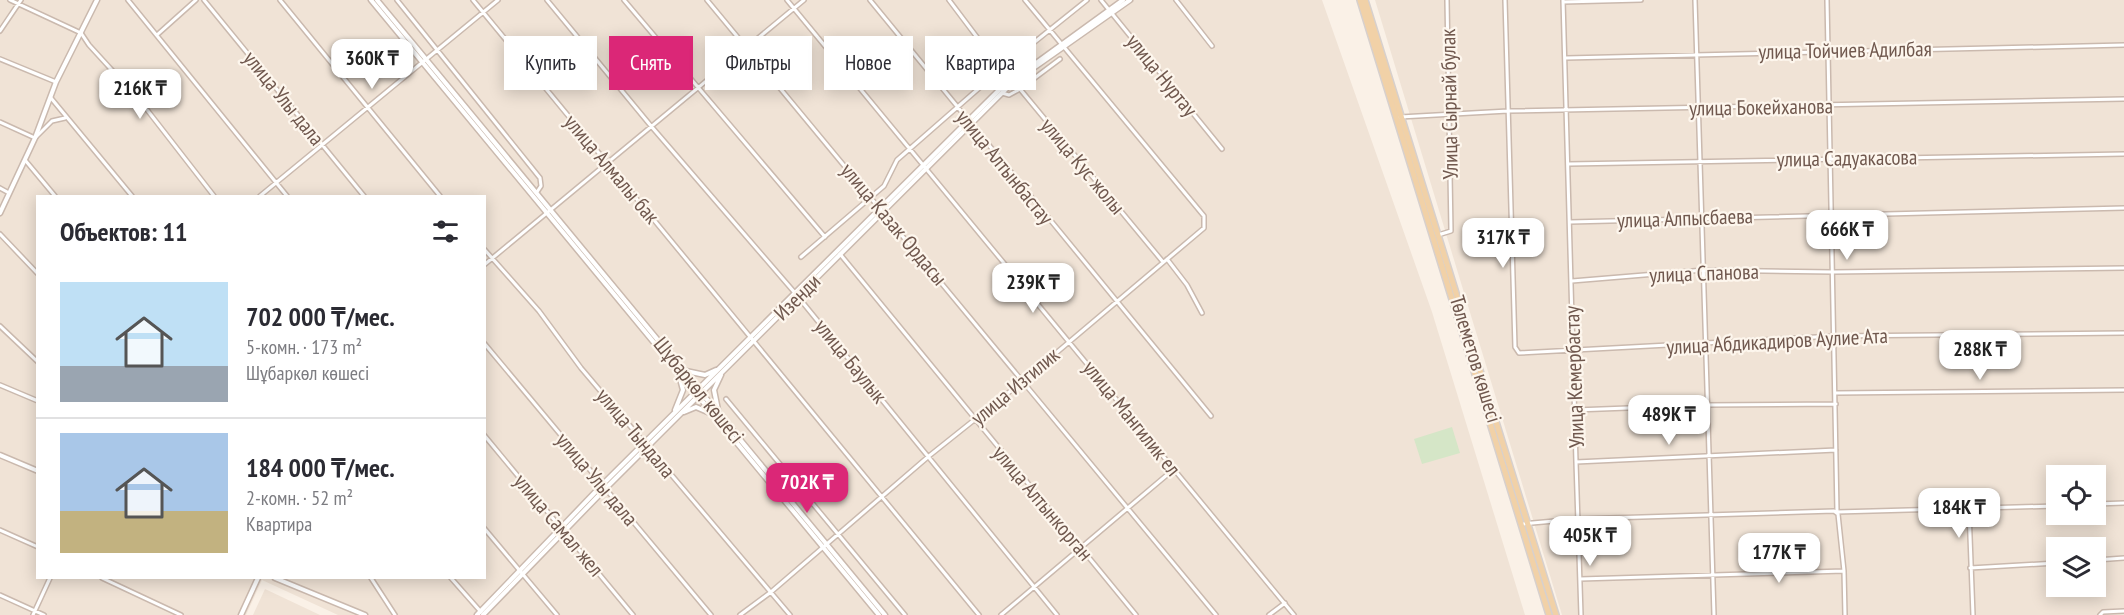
<!DOCTYPE html>
<html lang="ru">
<meta charset="utf-8">
<style>
body{margin:0;font-family:"PT Sans Narrow",sans-serif;background:#f2f2f3;color:#2b2b33;height:100vh;display:flex;flex-direction:column;font-size:22px;white-space:nowrap}
*{box-sizing:border-box;margin:0}
p{font-size:20px;color:#7c7c81}
.icon{flex:none;width:33px;height:33px;fill:none;stroke:currentColor;stroke-width:2;stroke-linecap:round;stroke-linejoin:round}
.map{position:relative;flex:1;overflow:hidden}
.panel{position:absolute;left:36px;top:195px;width:450px;height:384px;display:flex;flex-direction:column;background:#fff;border-radius:0px;box-shadow:0 3px 15px #0003}
.panel>*{flex:none}
.banner{position:absolute;left:504px;top:36px;width:570px;height:54px;display:flex;gap:12px}
.tools{position:absolute;left:2046px;top:465px;display:grid;gap:12px}
.tools a{display:grid;place-items:center;width:60px;height:60px;border-radius:0px;background:#fff;box-shadow:0 3px 15px #0003;font-size:30px}
.price{position:absolute;translate:-50% -51px;padding:0 14px;border-radius:12px;background:#fff;color:#222;font-size:20px;line-height:39px;filter:drop-shadow(0 2px 3px #0008)}
.price::after{content:'';position:absolute;left:50%;top:36px;width:18px;height:14px;margin-left:-9px;background:inherit;clip-path:polygon(0 0,100% 0,50% 100%)}
.price.on{background:#db2777;color:#fff}
ul{padding:0;list-style:none}
li{display:flex;align-items:center;gap:18px;height:150px;padding:0 24px}
li+li{border-top:2px solid #e1e1e2}
li span{display:grid;place-items:center;flex:none;width:168px;height:120px;border-radius:0px;color:#555}
li>.icon{margin-inline-start:auto}
span .icon{width:72px;height:72px;fill:#fffc;stroke-width:1}
li b{font-size:26px}
h2{display:flex;justify-content:space-between;align-items:center;height:72px;padding:0 24px;font-size:26px}
.pill{padding:0 21px;border-radius:0px;background:#fff;box-shadow:0 3px 15px #0003;font-size:21px;line-height:54px}
.pill.on{background:#db2777;color:#fff}
.map>svg:first-child{display:block}
</style>
<div class="map">
<svg width="2124" height="615" viewBox="0 0 2124 615">
<rect width="100%" height="100%" fill="#faf1e7"/>
<path fill="#f0e3d6" fill-rule="evenodd" d="M0,0h1322l110,312 93,303h-1187l-76,-35 -16,35h-246zM38,196h446v382h-446z
M1375,0h749v615h-562zM2056,476h40v38h-40zM2056,548h40v38h-40z
M265,589l55,26h-67z"/>
<path fill="#d5e6c7" d="M1452,427l8,26 -38,11 -8,-25z"/>
<g fill="none" stroke-linecap="round" stroke-linejoin="round">
<defs>
<path id="minor" d="M10,0l71,33 8,12 52,57 73,94
M128,0l159,196
M204,0l160,196
M280,0l160,196
M397,0l143,178 1,8 -4,6
M473,0l506,615
M547,0l104,126 144,167 262,322
M624,0l201,237
M707,0l509,615
M787,0l507,615
M870,0l341,416
M949,0l52,69
M1101,0l121,149
M1176,0l36,46
M1505,0l10,347 4,6 316,-17 289,-3
M1563,0l13,462
M1695,0l19,615
M1827,0l10,512 219,-6
M1563,2l78,-2
M0,31l21,-31
M158,34l38,-34
M1566,58l558,-13
M0,59l56,23
M1020,89l40,-30
M1002,93l7,2 11,-6 143,173
M51,98l81,98
M1400,117l108,-6 616,-12
M0,122l35,16 17,-17 13,-3
M25,160l30,36
M1569,164l555,-10
M0,188l9,5
M260,196l238,-196
M1570,222l554,-14
M0,234l38,40
M1438,235l13,-4 -4,-231
M484,249l55,62 42,57 209,247
M840,254l296,361
M801,257l83,-71 13,-26 104,-91 86,-69
M1167,259l20,26 15,28
M484,265l320,-265
M1572,281l132,-11 129,2 291,-4
M0,326l38,36
M484,343l227,272
M0,385l38,16
M1836,393l288,-3
M726,399l179,216
M1575,410l132,-5 129,-1
M484,435l149,180
M2096,504l28,-1
M1969,510l4,105
M1522,524l55,-5 257,-8 4,3 6,57 1,44
M484,528l73,87
M0,530l38,17
M2096,560l28,-2
M1970,568l86,-5
M102,578l79,37
M371,578l24,37
M451,578l30,34
M1580,579l264,-8
M0,595l44,20
M33,615l17,-37
M740,615l31,-23 158,-136 94,-75 181,-153v-12l-179,-216
M1001,615l173,-146
M1269,615l16,-12
M1581,615l-5,-153 260,-12
M2100,615l3,-3 21,-1"/>
<path id="tertiary" d="M371,0l508,615
M377,0l508,615
M0,213l35,-75 21,-56 41,-82
M686,371l19,4 11,-5
M675,410l8,-20 -4,-15
M718,410l-4,-20 7,-15
M684,412l12,-5 14,6
M0,455l38,16
M275,578l90,37
M241,615l17,-37
M477,615l125,-130 397,-395 124,-90
M483,615l122,-126 407,-406 118,-83"/>
<path id="primary" d="M1360,0l189,615
M1365,0l191,615"/>
</defs>
<use href="#minor" stroke="#cab9ae" stroke-width="6"/>
<use href="#tertiary" stroke="#cab9ae" stroke-width="7"/>
<use href="#primary" stroke="#d7d0cd" stroke-width="8"/>
<use href="#minor" stroke="#fff" stroke-width="3"/>
<use href="#tertiary" stroke="#fff" stroke-width="4"/>
<use href="#primary" stroke="#f1d1a7" stroke-width="5"/>
</g>
<g text-anchor="middle" dominant-baseline="central" stroke-width="4.5" stroke-linejoin="round" paint-order="stroke">
<g font-size="21" fill="#70584e" stroke="#fdf6ed">
<text transform="translate(1845 50) rotate(-1)">улица Тойчиев Адилбая</text>
<text transform="translate(1162 75) rotate(51)">улица Нуртау</text>
<text transform="translate(284 98) rotate(51)">улица Улы дала</text>
<text transform="translate(1449 104) rotate(-91)">Улица Сырнай булак</text>
<text transform="translate(1761 107) rotate(-1)">улица Бокейханова</text>
<text transform="translate(1847 158) rotate(-1)">улица Садуакасова</text>
<text transform="translate(1083 166) rotate(50)">улица Кус жолы</text>
<text transform="translate(1005 167) rotate(51)">улица Алтынбастау</text>
<text transform="translate(612 169) rotate(50)">улица Алмалы бак</text>
<text transform="translate(1685 218) rotate(-2)">улица Алпысбаева</text>
<text transform="translate(894 224) rotate(50)">улица Казак Ордасы</text>
<text transform="translate(1704 273) rotate(-2)">улица Спанова</text>
<text transform="translate(797 297) rotate(-45)">Изенди</text>
<text transform="translate(1777 341) rotate(-3)">улица Абдикадиров Аулие Ата</text>
<text transform="translate(1476 359) rotate(73)">Төлеметов көшесі</text>
<text transform="translate(851 361) rotate(51)">улица Баулык</text>
<text transform="translate(1574 377) rotate(-92)">Улица Кемербастау</text>
<text transform="translate(1015 386) rotate(-40)">улица Изгилик</text>
<text transform="translate(699 390) rotate(51)">Шұбаркөл көшесі</text>
<text transform="translate(1132 418) rotate(51)">улица Мангилик ел</text>
<text transform="translate(636 433) rotate(50)">улица Тындала</text>
<text transform="translate(597 479) rotate(50)">улица Улы дала</text>
<text transform="translate(1043 503) rotate(50)">улица Алтынкорган</text>
<text transform="translate(559 525) rotate(50)">улица Самал жел</text>
</g>
</g>
</svg>
<div class="tools">
<a><svg class="icon" aria-label="locate" viewBox="0 0 24 24"><circle cx="12" cy="12" r="6"/><path d="M12 2v4M12 18v4M2 12h4M18 12h4"/></svg></a>
<a><svg class="icon" aria-label="layers" viewBox="0 0 24 24"><path d="M12 4l9 5-9 5-9-5zM3 14l9 5 9-5"/></svg></a>
</div>
<b class="price" style="left:372px;top:90px">360K ₸</b>
<b class="price" style="left:140px;top:120px">216K ₸</b>
<b class="price" style="left:1847px;top:261px">666K ₸</b>
<b class="price" style="left:1503px;top:269px">317K ₸</b>
<b class="price" style="left:1033px;top:314px">239K ₸</b>
<b class="price" style="left:1980px;top:381px">288K ₸</b>
<b class="price" style="left:1669px;top:446px">489K ₸</b>
<b class="price on" style="left:807px;top:514px">702K ₸</b>
<b class="price" style="left:1959px;top:539px">184K ₸</b>
<b class="price" style="left:1590px;top:567px">405K ₸</b>
<b class="price" style="left:1779px;top:584px">177K ₸</b>
<div class="banner">
<a class="pill">Купить</a>
<a class="pill on">Снять</a>
<a class="pill">Фильтры</a>
<a class="pill">Новое</a>
<a class="pill">Квартира</a>
</div>
<section class="panel">
<h2>Объектов: 11<svg class="icon" aria-label="filters" viewBox="0 0 24 24"><path d="M4 7h16M4 17h16"/><circle cx="9" cy="7" r="2"/><circle cx="15" cy="17" r="2"/></svg></h2>
<ul>
<li><span style="background:linear-gradient(#bfe0f5 70%,#9aa5b1 0)"><svg class="icon" aria-label="home" viewBox="0 0 24 24"><path d="M3 11l9-7 9 7M6 9v11h12V9"/></svg></span><div><b>702 000 ₸/мес.</b><p>5-комн. · 173 m²</p><p>Шұбаркөл көшесі</p></div></li>
<li><span style="background:linear-gradient(#a9c7e8 65%,#c2b280 0)"><svg class="icon" aria-label="home" viewBox="0 0 24 24"><path d="M3 11l9-7 9 7M6 9v11h12V9"/></svg></span><div><b>184 000 ₸/мес.</b><p>2-комн. · 52 m²</p><p>Квартира</p></div></li>
</ul>
</section>
</div>
